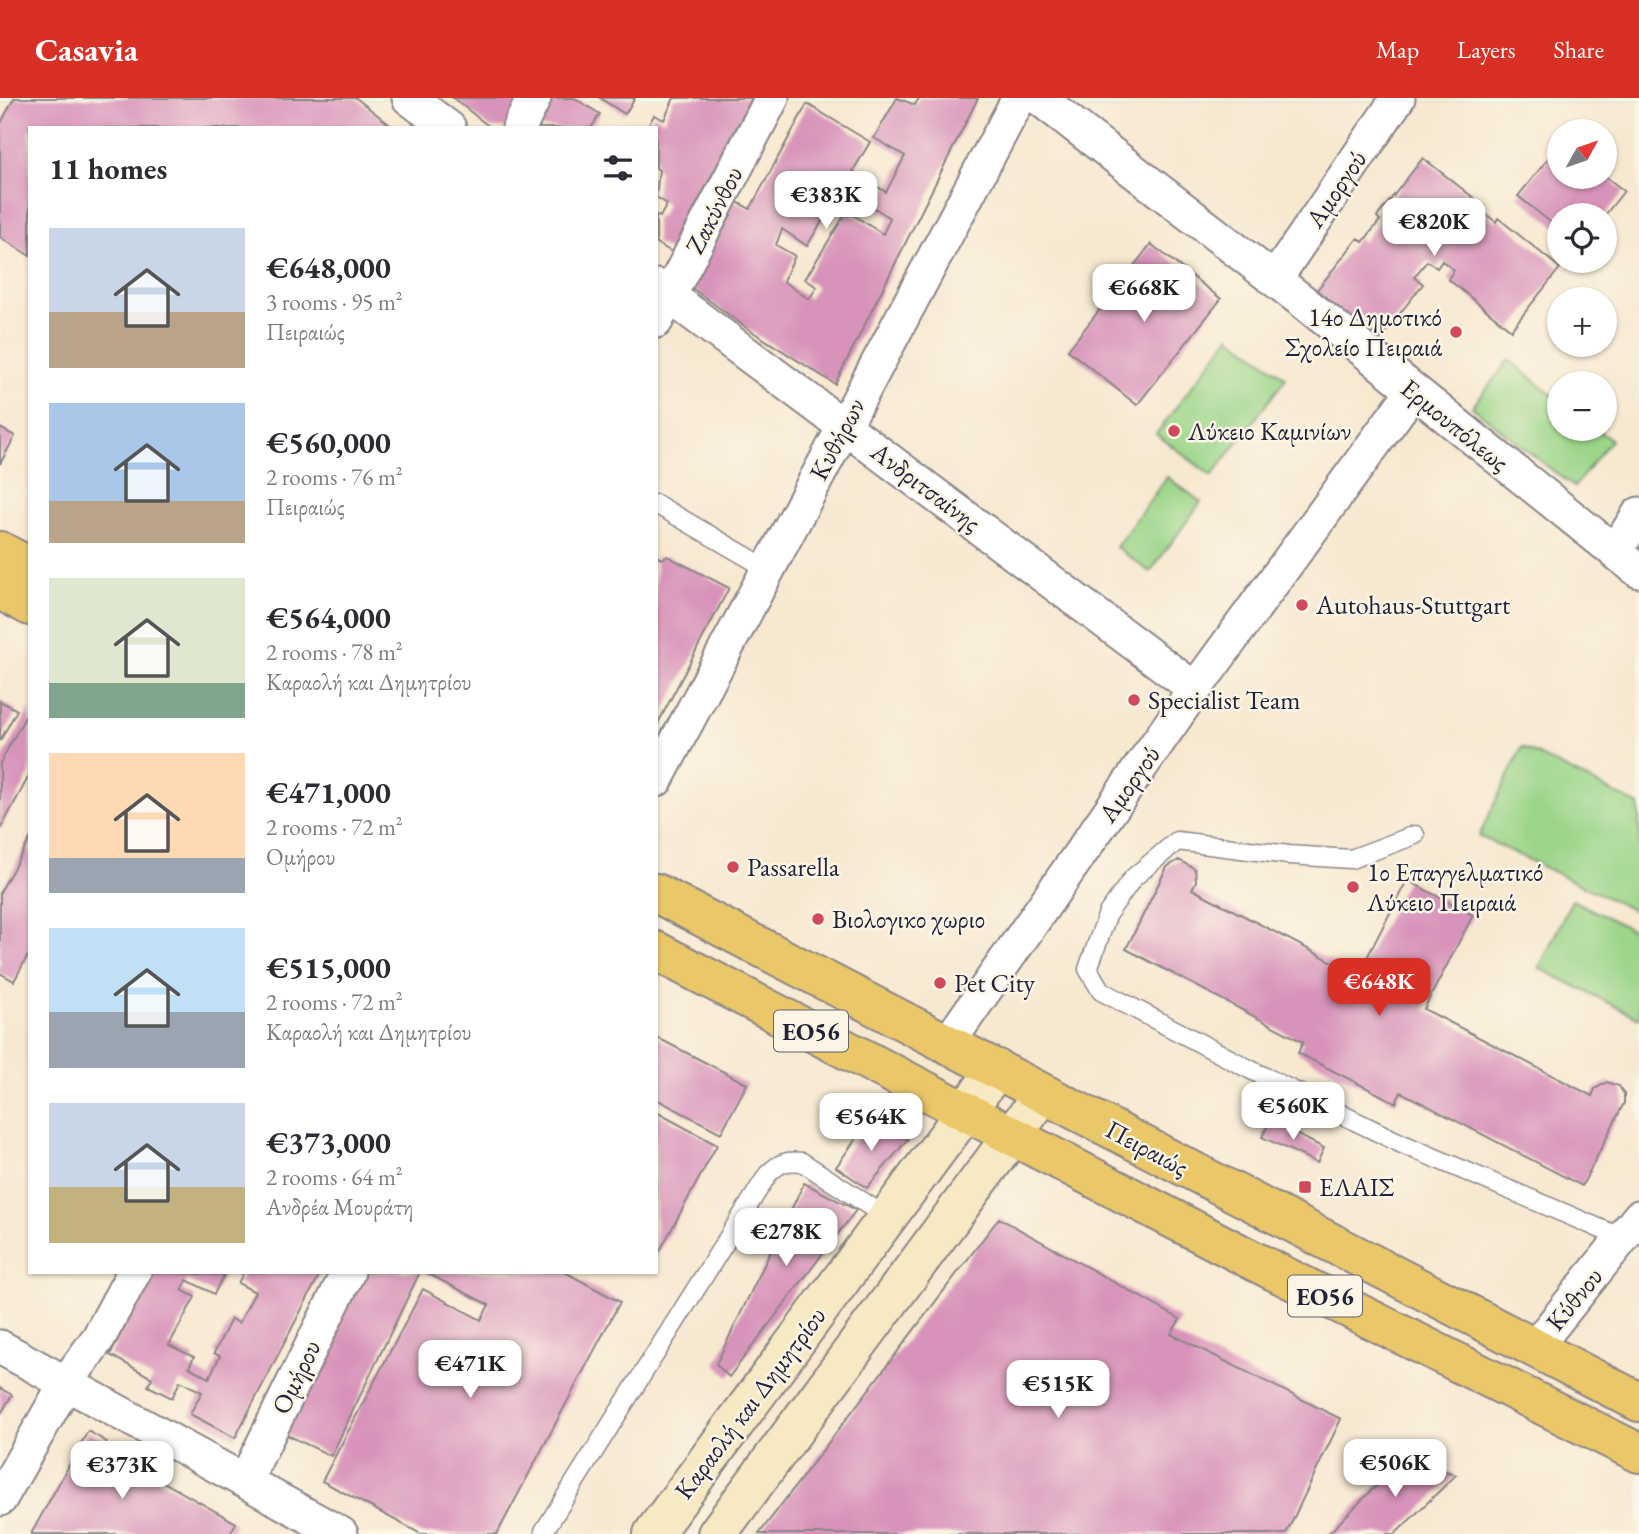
<!DOCTYPE html>
<meta charset="utf-8">
<style>
body{margin:0;font-family:"EB Garamond",serif;background:#f2f2f3;color:#2b2b33;height:100vh;display:flex;flex-direction:column;font-size:26px;white-space:nowrap}
*{box-sizing:border-box;margin:0}
p{font-size:23px;color:#7c7c81}
.icon{flex:none;width:38px;height:38px;fill:none;stroke:currentColor;stroke-width:2;stroke-linecap:round;stroke-linejoin:round}
.map{position:relative;flex:1;overflow:hidden}
.panel{position:absolute;left:28px;top:28px;width:630px;height:1148px;display:flex;flex-direction:column;background:#fff;border-radius:0px;box-shadow:0 2px 5px #0004}
.panel>*{flex:none}
.needle{width:46px;rotate:50deg}
.fabs{position:absolute;left:1547px;top:21px;display:grid;gap:14px}
.fabs a{display:grid;place-items:center;width:70px;height:70px;border-radius:50%;background:#fff;box-shadow:0 2px 5px #0004;font-size:35px}
.price{position:absolute;translate:-50% -60px;padding:0 16px;border-radius:14px;background:#fff;color:#222;font-size:23px;line-height:46px;filter:drop-shadow(0 2px 4px #0008)}
.price::after{content:'';position:absolute;left:50%;top:42px;width:21px;height:16px;margin-left:-10px;background:inherit;clip-path:polygon(0 0,100% 0,50% 100%)}
.price.selected{background:#d93025;color:#fff}
ul{padding:0;list-style:none}
li{display:flex;align-items:center;gap:21px;height:175px;padding:0 21px}
li span{display:grid;place-items:center;flex:none;width:196px;height:140px;border-radius:0px;color:#555}
li>.icon{margin-inline-start:auto}
span .icon{width:84px;height:84px;fill:#fffc;stroke-width:1}
li b{font-size:30px}
h2{display:flex;justify-content:space-between;align-items:center;height:84px;padding:0 21px;font-size:30px}
header{display:flex;align-items:center;gap:42px;box-sizing:border-box;height:98px;padding:0 35px;background:#d93025;color:#fff}
header strong{font-size:33px}
nav{display:flex;gap:38px;margin-inline-start:auto;font-size:24px}
.map>svg:first-child{display:block}
</style>
<header>
<strong>Casavia</strong>
<nav><a>Map</a><a>Layers</a><a>Share</a></nav>
</header>
<div class="map">
<svg width="1639" height="1436" viewBox="0 0 1639 1436">
<rect width="100%" height="100%" fill="#fcf5e5"/>
<filter id="ink" filterUnits="userSpaceOnUse"><feTurbulence type="fractalNoise" baseFrequency=".0143" numOctaves="2"/><feDisplacementMap in="SourceGraphic" scale="14" xChannelSelector="R" yChannelSelector="G"/><feConvolveMatrix kernelMatrix="1 2 1 2 8 2 1 2 1" color-interpolation-filters="sRGB"/></filter>
<filter id="wash" filterUnits="userSpaceOnUse"><feTurbulence type="fractalNoise" baseFrequency=".00686" numOctaves="4" result="noise"/><feDisplacementMap in="SourceGraphic" scale="28" xChannelSelector="R" yChannelSelector="G"/><feGaussianBlur stdDeviation="1.57" result="paint"/><feColorMatrix in="noise" values="0 0 0 0 0 0 0 0 0 0 0 0 0 0 0 0 0 1.4 0 .05"/><feComposite in="paint" operator="in"/></filter>
<g filter="url(#wash)">
<rect width="100%" height="100%" fill="#f7e8d0"/>
<path fill="#9bd589" stroke="#5e7c62" stroke-width="2" d="M1230,238l56,42 -74,98 -56,-42z
M1509,262l50,40v29h37l15,11 -37,47 -102,-80z
M1167,379l34,25 -51,70 -34,-25z
M1522,649l117,58v108l-160,-77z
M1572,802l67,33v85l-100,-50z"/>
<g id="blocks">
<path fill="#d893ba" fill-rule="evenodd" d="M14,0h342l38,30h-364v128l-30,-19v-112z
M453,0h68l-15,30h-15z
M543,0h31l26,16 -9,14h-63z
M600,0h35l-10,16z
M674,0h78l-80,154 -16,-9v-28l4,2 7,-13 -11,-7 3,-27 -3,-2v-40h-9l7,-13 10,5z
M897,0l18,7 4,-7h59l-143,286 -87,-55 -60,-44 42,-87 20,11 57,-105 63,38 -17,29 33,21 19,-36 -31,-18zM861,101l29,19 -7,16 -30,-19zM833,105l14,8 -42,68 12,8 -8,12 -26,-18 12,-25 -19,-11 6,-16 25,17z
M1559,47v32h47l18,14 -19,24h-46v14l-41,-33z
M1423,60l61,48 -3,4 15,12 2,-4 62,50 -49,62 -63,-51 6,-9 -12,-9 -5,7 -10,-7 -13,16 9,7 -48,61 -62,-50 45,-57 5,4 17,-22 -3,-3z
M1151,146l70,55 -84,106 -69,-55z
M0,330l15,8 -15,28z
M656,458l6,3 5,-3 62,32 -73,139z
M0,603l17,9 -17,31z
M30,610v66l-30,56v-67z
M30,741v119l-3,-1 -13,24 -14,-8v-81z
M1179,762l16,9 1,12 -4,8 166,86 49,-95 66,35 -49,94 168,87 3,-7 12,-7 12,4 5,8v9l-42,83 -181,-94 -5,11 -98,-50 5,-11 -177,-93 41,-82z
M656,939l91,47 -26,49 -65,-34z
M658,1015l59,32 -61,113v-142z
M870,1021l38,20 -41,49 -31,-21z
M1270,1023l54,27 -7,15 -55,-26z
M804,1085l52,27 -127,167 -13,-13z
M999,1120l181,101 -9,15 170,85 -55,115h-527z
M153,1174l71,3 -10,19 -27,-14 -5,10 13,7 -26,48 25,12 -5,10 20,11 11,-22 -6,-3 17,-34 8,4 16,-31 -17,-9 6,-11h77l-86,166 -45,-24 12,-22 -22,-11 -8,17 -24,-12 4,-8 -42,-23z
M364,1174h56l-89,184 -46,-22z
M425,1174h140l55,30 -123,232h-76l-99,-53 101,-192 58,31 8,-15z
M0,1290l12,7 -12,20z
M88,1333l19,11 -4,6 133,75 -6,11h-199z
M1406,1358l50,19 -61,59h-67z"/>
</g>
</g>
<g filter="url(#ink)">
<use href="#blocks" fill-opacity="0" stroke="#8c8586" stroke-width="2"/>
<g fill="none" stroke-linecap="round" stroke-linejoin="round">
<defs>
<path id="lane" d="M656,406l112,65
M1415,737l-64,24 -62,-4 -112,-14 -44,37 -25,35 -20,56 13,22 150,79 149,73 222,95
M544,1433l224,-357c11,-11 19,-14 34,-12l86,56"/>
<path id="street" d="M409,0l40,30
M1039,0l262,202 338,271
M519,30l15,-30
M1275,181l123,-181
M656,188l539,403
M656,223l116,-223
M1615,454l24,-38
M656,682l363,-682
M948,945l247,-354 217,-297
M0,1249l341,187
M1535,1249l104,-130
M245,1383l103,-209
M0,1401l66,-116 33,-46 35,-65"/>
<path id="secondary" d="M653,1436l344,-465
M717,1436l326,-440"/>
<path id="primary" d="M0,453l30,16
M0,492l30,16
M656,795l983,509
M656,853l598,310 385,192"/>
</defs>
<use href="#lane" stroke="#8c8586" stroke-width="21"/>
<use href="#street" stroke="#8c8586" stroke-width="37"/>
<use href="#secondary" stroke="#8c8586" stroke-width="42"/>
<use href="#primary" stroke="#8c8586" stroke-width="42"/>
<use href="#lane" stroke="#fff" stroke-width="18"/>
<use href="#street" stroke="#fff" stroke-width="33"/>
<use href="#secondary" stroke="#f7e9c3" stroke-width="38"/>
<use href="#primary" stroke="#eac769" stroke-width="38"/>
</g>
</g>
<g fill="#d1495b" stroke="#fcf5e5" stroke-width="2.5">
<circle cx="1456" cy="234" r="7"/>
<circle cx="1174" cy="333" r="7"/>
<circle cx="1302" cy="507" r="7"/>
<circle cx="1134" cy="602" r="7"/>
<circle cx="733" cy="769" r="7"/>
<circle cx="1353" cy="789" r="7"/>
<circle cx="818" cy="821" r="7"/>
<circle cx="940" cy="885" r="7"/>
<rect x="1298" y="1082" width="14" height="14" rx="3.5"/>
</g>
<g text-anchor="middle" dominant-baseline="central" stroke-width="5" stroke-linejoin="round" paint-order="stroke">
<g fill="#fcf5e5" stroke="#63616e" stroke-width="2">
<rect x="774" y="912.5" width="74" height="41" rx="5"/>
<rect x="1288" y="1177.5" width="74" height="41" rx="5"/>
</g>
<g font-size="24" font-weight="bold" fill="#22223b">
<text x="811" y="933">ΕΟ56</text>
<text x="1325" y="1198">ΕΟ56</text>
</g>
<g font-size="26" fill="#22223b" stroke="#fcf5e5">
<text transform="translate(1336 91) rotate(-56)">Αμοργού</text>
<text transform="translate(714 112) rotate(-63)">Ζακύνθου</text>
<text transform="translate(1455 327) rotate(39)">Ερμουπόλεως</text>
<text transform="translate(837 341) rotate(-62)">Κυθήρων</text>
<text transform="translate(926 389) rotate(37)">Ανδριτσαίνης</text>
<text transform="translate(1129 686) rotate(-55)">Αμοργού</text>
<text transform="translate(1147 1050) rotate(28)">Πειραιώς</text>
<text transform="translate(1574 1201) rotate(-51)">Κύθνου</text>
<text transform="translate(296 1279) rotate(-64)">Ομήρου</text>
<text transform="translate(750 1305) rotate(-53)">Καραολή και Δημητρίου</text>
</g>
<g font-size="26" fill="#22223b" stroke="#fcf5e5" text-anchor="start">
<text x="1442" y="219" text-anchor="end">14ο Δημοτικό<tspan x="1442" dy="30">Σχολείο Πειραιά</tspan></text>
<text x="1188" y="333">Λύκειο Καμινίων</text>
<text x="1316" y="507">Autohaus-Stuttgart</text>
<text x="1148" y="602">Specialist Team</text>
<text x="747" y="769">Passarella</text>
<text x="1367" y="774">1ο Επαγγελματικό<tspan x="1367" dy="30">Λύκειο Πειραιά</tspan></text>
<text x="832" y="821">Βιολογικο χωριο</text>
<text x="954" y="885">Pet City</text>
<text x="1319" y="1089">ΕΛΑΙΣ</text>
</g>
</g>
</svg>
<div class="fabs">
<a><svg class="needle" viewBox="-14 -14 28 28"><path d="M0-13l5 13h-10z" fill="#e53935"/><path d="M0 13l5-13h-10z" fill="#7c7c81"/></svg></a>
<a><svg class="icon" aria-label="locate" viewBox="0 0 24 24"><circle cx="12" cy="12" r="6"/><path d="M12 2v4M12 18v4M2 12h4M18 12h4"/></svg></a>
<a>+</a>
<a>−</a>
</div>
<b class="price" style="left:826px;top:133px">€383K</b>
<b class="price" style="left:1434px;top:160px">€820K</b>
<b class="price" style="left:1144px;top:226px">€668K</b>
<b class="price selected" style="left:1379px;top:920px">€648K</b>
<b class="price" style="left:1293px;top:1044px">€560K</b>
<b class="price" style="left:871px;top:1055px">€564K</b>
<b class="price" style="left:786px;top:1170px">€278K</b>
<b class="price" style="left:470px;top:1302px">€471K</b>
<b class="price" style="left:1058px;top:1322px">€515K</b>
<b class="price" style="left:1395px;top:1401px">€506K</b>
<b class="price" style="left:122px;top:1403px">€373K</b>
<section class="panel">
<h2>11 homes<svg class="icon" aria-label="filters" viewBox="0 0 24 24"><path d="M4 7h16M4 17h16"/><circle cx="9" cy="7" r="2"/><circle cx="15" cy="17" r="2"/></svg></h2>
<ul>
<li><span style="background:linear-gradient(#c9d6e8 60%,#b9a48a 0)"><svg class="icon" aria-label="home" viewBox="0 0 24 24"><path d="M3 11l9-7 9 7M6 9v11h12V9"/></svg></span><div><b>€648,000</b><p>3 rooms · 95 m²</p><p>Πειραιώς</p></div></li>
<li><span style="background:linear-gradient(#a9c7e8 70%,#b9a48a 0)"><svg class="icon" aria-label="home" viewBox="0 0 24 24"><path d="M3 11l9-7 9 7M6 9v11h12V9"/></svg></span><div><b>€560,000</b><p>2 rooms · 76 m²</p><p>Πειραιώς</p></div></li>
<li><span style="background:linear-gradient(#dfe7d0 75%,#7fa58c 0)"><svg class="icon" aria-label="home" viewBox="0 0 24 24"><path d="M3 11l9-7 9 7M6 9v11h12V9"/></svg></span><div><b>€564,000</b><p>2 rooms · 78 m²</p><p>Καραολή και Δημητρίου</p></div></li>
<li><span style="background:linear-gradient(#ffd9b3 75%,#9aa5b1 0)"><svg class="icon" aria-label="home" viewBox="0 0 24 24"><path d="M3 11l9-7 9 7M6 9v11h12V9"/></svg></span><div><b>€471,000</b><p>2 rooms · 72 m²</p><p>Ομήρου</p></div></li>
<li><span style="background:linear-gradient(#bfe0f5 60%,#9aa5b1 0)"><svg class="icon" aria-label="home" viewBox="0 0 24 24"><path d="M3 11l9-7 9 7M6 9v11h12V9"/></svg></span><div><b>€515,000</b><p>2 rooms · 72 m²</p><p>Καραολή και Δημητρίου</p></div></li>
<li><span style="background:linear-gradient(#c9d6e8 60%,#c2b280 0)"><svg class="icon" aria-label="home" viewBox="0 0 24 24"><path d="M3 11l9-7 9 7M6 9v11h12V9"/></svg></span><div><b>€373,000</b><p>2 rooms · 64 m²</p><p>Ανδρέα Μουράτη</p></div></li>
</ul>
</section>
</div>
